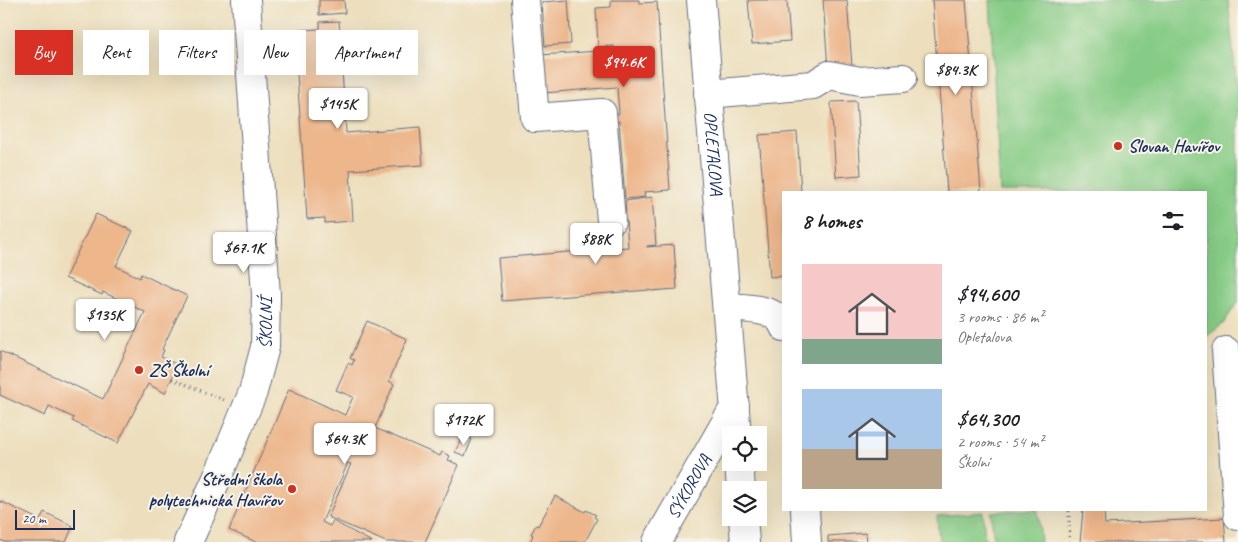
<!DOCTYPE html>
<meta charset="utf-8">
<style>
body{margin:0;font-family:Caveat,sans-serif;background:#f6f6f6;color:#202124;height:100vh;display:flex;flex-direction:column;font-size:19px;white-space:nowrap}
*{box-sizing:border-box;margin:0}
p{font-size:16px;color:#757577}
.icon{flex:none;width:28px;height:28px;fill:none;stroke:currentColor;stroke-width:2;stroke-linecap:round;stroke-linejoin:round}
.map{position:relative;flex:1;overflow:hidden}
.sheet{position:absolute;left:782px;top:191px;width:425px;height:320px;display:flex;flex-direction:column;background:#fff;border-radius:0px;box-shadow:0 5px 20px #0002}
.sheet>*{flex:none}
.top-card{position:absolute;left:15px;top:30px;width:475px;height:45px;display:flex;gap:10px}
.tools{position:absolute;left:722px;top:426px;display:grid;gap:10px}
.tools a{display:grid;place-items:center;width:45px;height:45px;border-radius:0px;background:#fff;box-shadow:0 5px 20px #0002;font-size:25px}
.scale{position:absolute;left:15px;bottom:12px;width:60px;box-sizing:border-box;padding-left:5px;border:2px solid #1b2f5e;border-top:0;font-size:14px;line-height:18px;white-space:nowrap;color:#1b2f5e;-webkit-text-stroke:4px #f7f3e8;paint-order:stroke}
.price{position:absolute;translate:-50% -42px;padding:0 11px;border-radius:5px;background:#fff;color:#222;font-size:16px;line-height:32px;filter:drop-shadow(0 1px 2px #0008)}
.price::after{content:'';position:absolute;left:50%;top:30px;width:15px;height:11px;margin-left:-8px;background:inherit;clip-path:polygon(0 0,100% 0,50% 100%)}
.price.active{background:#d93025;color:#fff}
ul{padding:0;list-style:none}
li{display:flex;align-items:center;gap:15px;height:125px;padding:0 20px}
li span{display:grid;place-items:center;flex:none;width:140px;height:100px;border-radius:0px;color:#555}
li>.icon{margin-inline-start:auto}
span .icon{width:60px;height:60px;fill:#fffc;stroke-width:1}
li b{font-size:21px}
h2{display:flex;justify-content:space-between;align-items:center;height:60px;padding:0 20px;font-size:21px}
.chip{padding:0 18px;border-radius:0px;background:#fff;box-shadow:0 5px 20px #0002;font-size:18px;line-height:45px}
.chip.active{background:#d93025;color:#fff}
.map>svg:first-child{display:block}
</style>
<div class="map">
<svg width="1238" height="542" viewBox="0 0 1238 542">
<rect width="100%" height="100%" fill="#f7f3e8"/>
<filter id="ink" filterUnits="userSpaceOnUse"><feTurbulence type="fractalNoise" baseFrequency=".02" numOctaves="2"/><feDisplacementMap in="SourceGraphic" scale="10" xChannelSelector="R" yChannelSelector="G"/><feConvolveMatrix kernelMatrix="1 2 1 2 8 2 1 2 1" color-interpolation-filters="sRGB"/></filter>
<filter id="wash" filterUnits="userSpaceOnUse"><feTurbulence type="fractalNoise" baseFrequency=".0096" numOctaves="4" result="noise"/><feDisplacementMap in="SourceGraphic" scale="20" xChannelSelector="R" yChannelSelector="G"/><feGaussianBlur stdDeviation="1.12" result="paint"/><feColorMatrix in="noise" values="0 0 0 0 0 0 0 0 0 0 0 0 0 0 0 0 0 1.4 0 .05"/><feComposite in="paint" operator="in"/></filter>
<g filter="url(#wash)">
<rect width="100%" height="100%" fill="#eddfbd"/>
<path fill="#87cc86" stroke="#517e72" d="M990,0h238l10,100v202l-15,22 -17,13v-145h-206z
M1022,510h16l3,32h-47l-3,-30z
M983,512l2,30h-46l-2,-26z"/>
<g id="blocks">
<path fill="#edb68b" d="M319,0h25l1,13 -26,2z
M568,0l3,44 -26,2 -3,-44z
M611,0h28v3l18,-1 13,188 -26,2 1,5 -20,2 -6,-78 -4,1 -1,-8h5l-2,-27 -74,6 -3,-38 74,-5v-4l-16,1 -2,-39 15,-1z
M748,0h39l3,41 -38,3z
M823,0h24l5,66 -24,2z
M932,0h34l15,192h-34z
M339,21l7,112 74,-6 3,38 -73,5 3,51 -28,2v-5l-18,1 -13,-189 26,-1v-7z
M856,101l5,74 -25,2 -5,-75z
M797,132l4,60h-17v84l-14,1 -11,-142z
M652,197l4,48 -9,1v1l27,-2 3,44 -27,2v-1l-148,11 -4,-43 130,-11 -2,-27h-4v-6l4,-1 -1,-12z
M96,214l37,17 -17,35 24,12 1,-4 46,22 -25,53 2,1 -3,7 17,8 -13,28 -17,-9 -30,59 -46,-22 2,-3 -25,-12 -4,10 -45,-21v-44l103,48 42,-87 -42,-20 -1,3 -37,-17z
M367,321l40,18 -18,42 5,3 -19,44 65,28 2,-4 8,4 -2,4 11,5 -34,77h-39l-58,-25 23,-53 -3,-1 -26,59 8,4 3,-5 39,21h-116l-27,-12 60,-141 56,26 8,-18 -17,-7 12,-27 4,2 2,-5 -4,-2 1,-2z
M463,435l9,4 -7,17 -10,-4z
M555,496l30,16 1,-2 10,5 -2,2 3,2 -12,23h-55l3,-7 -2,-1 5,-9 2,1z
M0,501l40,19 4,-8 29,14 -7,16h-61l-5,-2z
M1083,510h21l1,14 119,-6 2,24h-146z
M866,533l1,9h-39v-6z"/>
</g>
</g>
<g filter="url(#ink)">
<use href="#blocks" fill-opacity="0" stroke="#646d7f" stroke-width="1"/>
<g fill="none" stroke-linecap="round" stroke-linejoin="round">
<defs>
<g id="minor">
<path d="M525,0l10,118 67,-5 9,108"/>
<path id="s1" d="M701,0l36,435"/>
<path d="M708,94l105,-9 16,-10 31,6 43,-3"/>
<path d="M728,307c17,2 49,0 56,20"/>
<path d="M1226,351l12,165"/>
<path d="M739,462l2,28"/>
<path d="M805,510l2,32"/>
<path d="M743,518l2,24"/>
<path id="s2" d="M188,542l30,-66 35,-84 12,-45 1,-52 -20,-295"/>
<path id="s3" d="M657,542l78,-136"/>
</g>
</defs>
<use href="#minor" stroke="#646d7f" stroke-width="30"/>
<path stroke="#646d7f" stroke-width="3" stroke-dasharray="1 4" stroke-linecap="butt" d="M172,379l52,21
M1069,542v-32"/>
<use href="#minor" stroke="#fff" stroke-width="28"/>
</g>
</g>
<g fill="#c8321e" stroke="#f7f3e8" stroke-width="2">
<circle cx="1118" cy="146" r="5"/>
<circle cx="139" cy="370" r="5"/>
<circle cx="292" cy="489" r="5"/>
</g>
<g text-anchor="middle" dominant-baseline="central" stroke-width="4" stroke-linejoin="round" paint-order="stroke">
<g font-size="18" font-weight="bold" fill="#1b2f5e" stroke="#f7f3e8" text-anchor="start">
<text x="1128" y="146">Slovan Havířov</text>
<text x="149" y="370">ZŠ Školní</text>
<text x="282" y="479" text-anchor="end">Střední škola<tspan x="282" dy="21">polytechnická Havířov</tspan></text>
</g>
<g font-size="18" fill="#1b2f5e" stroke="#f7f3e8">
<text stroke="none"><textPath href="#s1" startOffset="154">OPLETALOVA</textPath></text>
<text stroke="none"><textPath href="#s2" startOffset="234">ŠKOLNÍ</textPath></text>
<text stroke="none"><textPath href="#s3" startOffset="64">SÝKOROVA</textPath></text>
</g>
</g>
</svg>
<div class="tools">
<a><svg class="icon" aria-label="locate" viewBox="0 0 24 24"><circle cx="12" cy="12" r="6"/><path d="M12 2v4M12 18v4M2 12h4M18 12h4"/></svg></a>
<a><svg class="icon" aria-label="layers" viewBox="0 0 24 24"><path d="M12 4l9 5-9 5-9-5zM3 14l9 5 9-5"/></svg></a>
</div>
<div class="scale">20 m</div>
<b class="price active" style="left:624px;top:88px">$94.6K</b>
<b class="price" style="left:956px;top:96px">$84.3K</b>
<b class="price" style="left:338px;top:130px">$145K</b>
<b class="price" style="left:596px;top:265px">$88K</b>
<b class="price" style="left:244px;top:274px">$67.1K</b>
<b class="price" style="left:105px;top:341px">$135K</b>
<b class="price" style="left:464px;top:446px">$172K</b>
<b class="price" style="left:345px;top:465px">$64.3K</b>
<div class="top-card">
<a class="chip active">Buy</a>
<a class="chip">Rent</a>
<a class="chip">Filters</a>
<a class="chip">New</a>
<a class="chip">Apartment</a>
</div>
<section class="sheet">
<h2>8 homes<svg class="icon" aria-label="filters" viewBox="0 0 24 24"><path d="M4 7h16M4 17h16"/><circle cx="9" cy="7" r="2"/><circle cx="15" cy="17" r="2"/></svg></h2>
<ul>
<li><span style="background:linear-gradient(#f6c9c9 75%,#7fa58c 0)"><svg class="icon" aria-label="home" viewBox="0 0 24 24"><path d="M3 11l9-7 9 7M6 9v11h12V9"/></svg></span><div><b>$94,600</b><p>3 rooms · 86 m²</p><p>Opletalova</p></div></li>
<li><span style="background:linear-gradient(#a9c7e8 60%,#b9a48a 0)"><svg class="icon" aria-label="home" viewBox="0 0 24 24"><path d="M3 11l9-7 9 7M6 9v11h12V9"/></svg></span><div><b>$64,300</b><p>2 rooms · 54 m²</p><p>Školní</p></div></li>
</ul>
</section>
</div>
